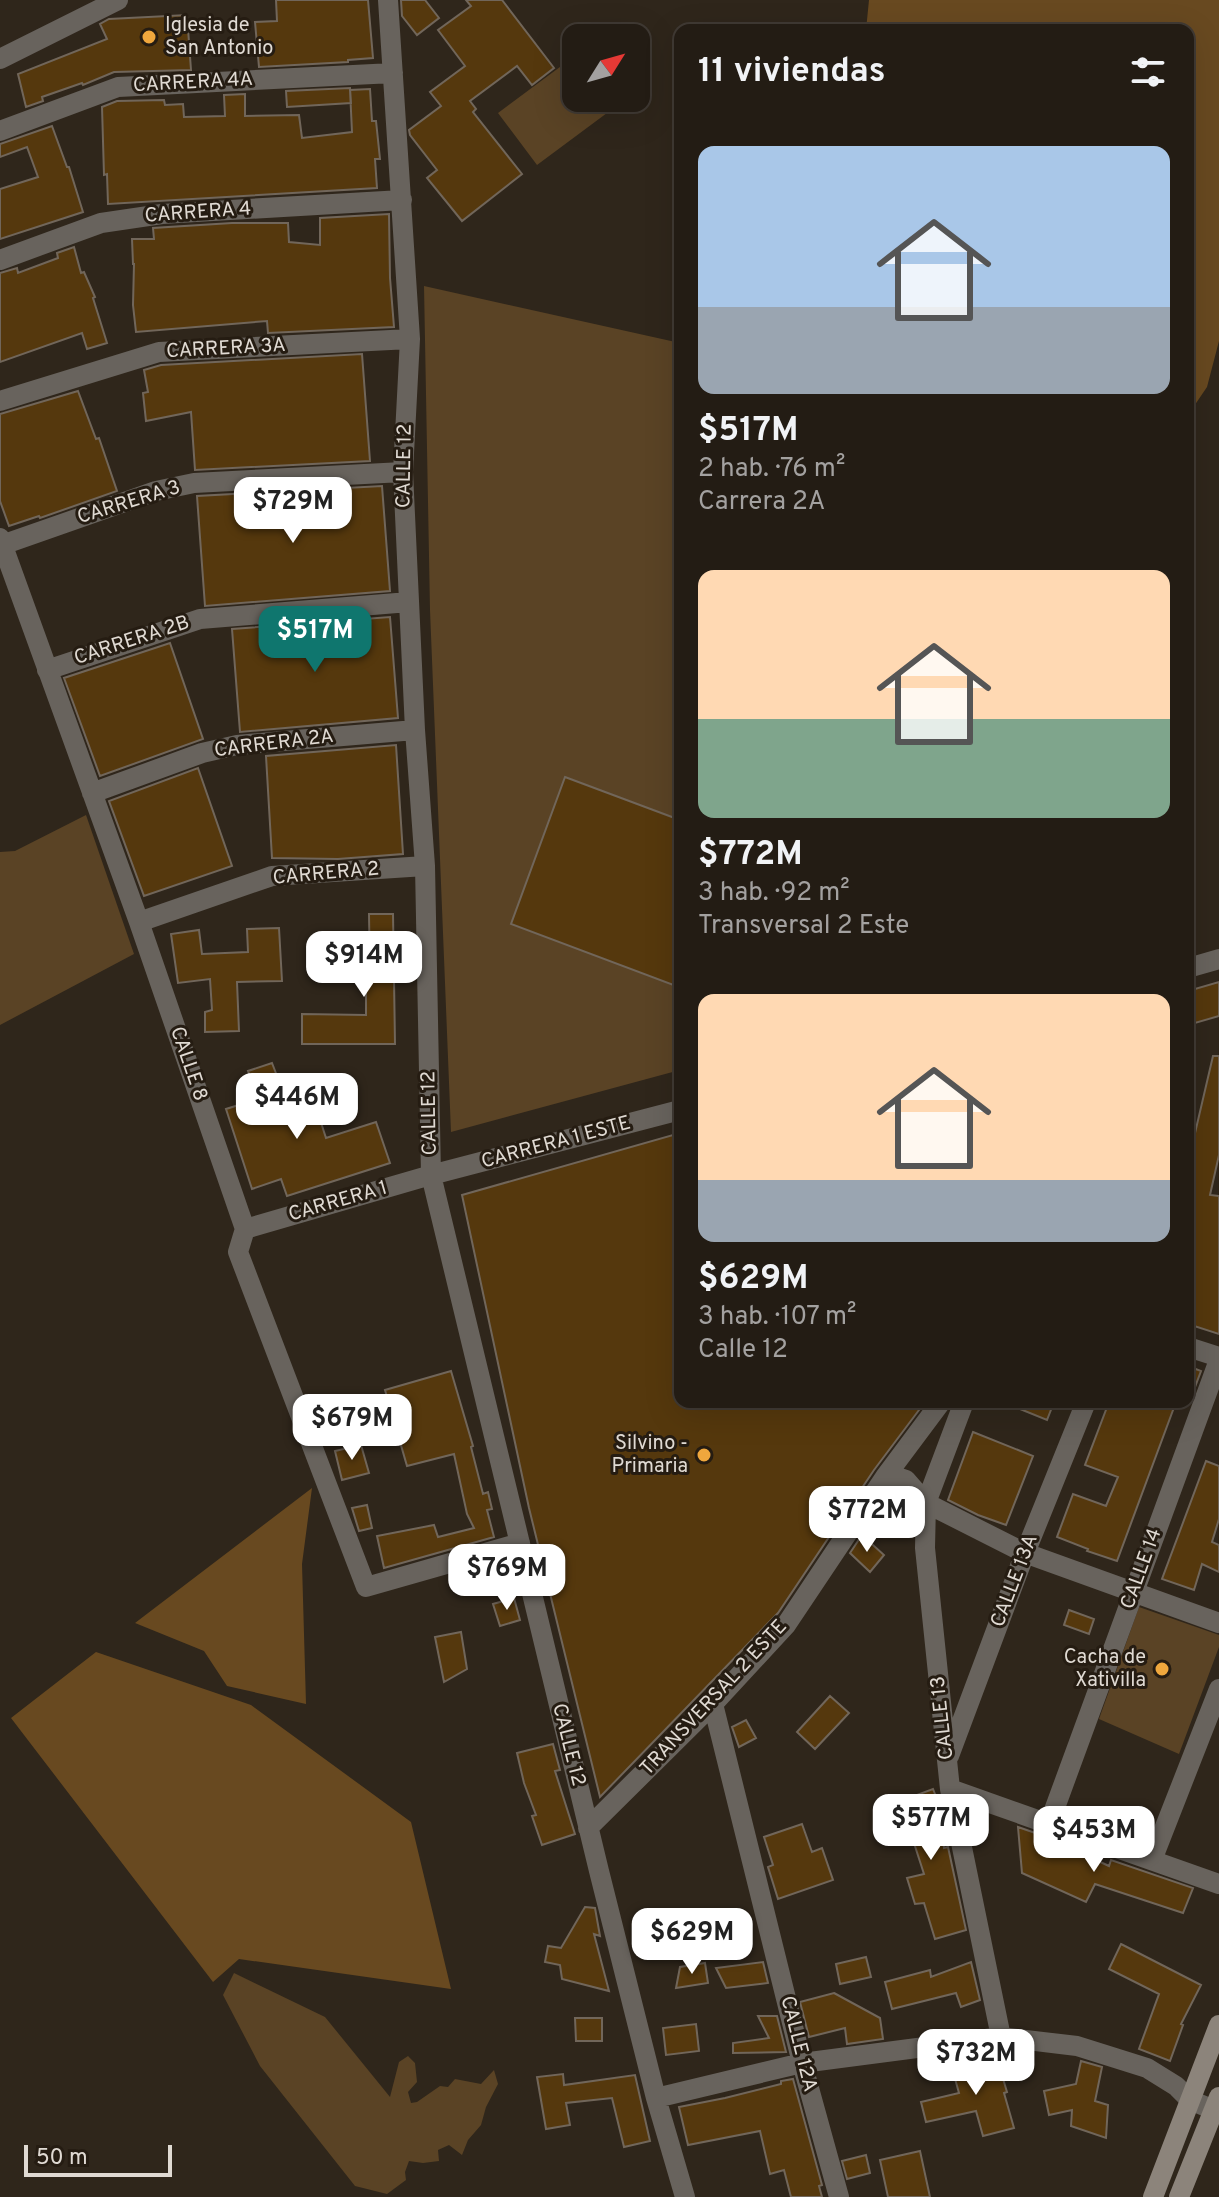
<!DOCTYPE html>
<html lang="es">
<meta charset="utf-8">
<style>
body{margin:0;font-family:Overpass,sans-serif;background:#2b251d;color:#f1f3f6;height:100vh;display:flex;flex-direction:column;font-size:30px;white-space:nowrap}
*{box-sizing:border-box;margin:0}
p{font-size:26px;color:#a3a1a0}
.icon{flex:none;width:44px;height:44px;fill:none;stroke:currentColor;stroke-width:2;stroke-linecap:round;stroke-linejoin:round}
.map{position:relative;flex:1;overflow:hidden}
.drawer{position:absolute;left:674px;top:24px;width:520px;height:1384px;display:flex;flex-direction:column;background:#231c14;border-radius:16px;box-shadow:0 8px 32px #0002,0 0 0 2px #403a34}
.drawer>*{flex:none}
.needle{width:52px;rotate:53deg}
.fabs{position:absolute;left:562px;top:24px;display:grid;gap:16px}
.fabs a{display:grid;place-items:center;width:88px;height:88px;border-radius:16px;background:#231c14;box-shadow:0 8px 32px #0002,0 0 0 2px #403a34;font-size:40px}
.scale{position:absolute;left:24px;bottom:20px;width:148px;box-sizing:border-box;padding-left:8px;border:4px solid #e0dad3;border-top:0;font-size:22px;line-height:28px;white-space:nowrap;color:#e0dad3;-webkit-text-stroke:6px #251c12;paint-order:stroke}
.price{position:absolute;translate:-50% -68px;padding:0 18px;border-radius:16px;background:#fff;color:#222;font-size:26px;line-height:52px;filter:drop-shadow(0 2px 4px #0008)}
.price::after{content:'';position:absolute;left:50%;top:48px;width:24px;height:18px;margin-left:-12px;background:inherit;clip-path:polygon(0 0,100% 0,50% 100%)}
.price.selected{background:#0f766e;color:#fff}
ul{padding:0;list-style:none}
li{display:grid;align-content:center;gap:16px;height:424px;padding:0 24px}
li span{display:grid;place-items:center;height:248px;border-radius:16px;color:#555}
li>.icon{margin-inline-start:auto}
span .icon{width:144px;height:144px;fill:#fffc;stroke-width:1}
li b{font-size:34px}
h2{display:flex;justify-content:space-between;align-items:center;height:96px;padding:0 24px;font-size:34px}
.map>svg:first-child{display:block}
</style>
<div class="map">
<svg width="1219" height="2197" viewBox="0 0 1219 2197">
<rect width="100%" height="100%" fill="#2f261b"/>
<path fill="#5a4325" d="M568,61l8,10v27h20l11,15 -70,52 -39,-52z
M424,286l256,57v727l-229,62 -21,-522z
M86,815l48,139 -134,71v-173l15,-1z
M1139,1607l80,28v12l-40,107 -80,-35z
M234,1973l91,44 65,80 9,-35 9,-6 7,7 2,19 -9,10 3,11 6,-1 23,-16 8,1 7,-8 26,5 13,-14 4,14 -12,23 -5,18 -13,15 -6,15 -13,-10 -11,5 1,11 -16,2 -14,-2 -4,11 1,8 -19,14 -32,-8 -95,-120 -37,-71z"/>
<path fill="#684920" d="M869,0h350v341l-12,46 -19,28v-385h-322z
M312,1488l-10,76 4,140 -79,-18 -23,-35 -69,-28z
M96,1652l155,53 160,117 40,167 -212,-30 -26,23 -202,-264z"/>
<path fill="#55380d" stroke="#71665a" stroke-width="2" d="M276,0h92l5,58 -25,2v2l-89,5 -4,-45 22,-1z
M401,0h24l14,18 -22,17 -15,-19z
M466,0h36l52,68 -22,17 -15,-19 -47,35 6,8 -3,3 49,62 -60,47 -35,-43 10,-8 -27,-35 -1,-5 32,-24 -11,-14 35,-26 -27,-36 33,-24z
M187,15l4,55 -77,2 -31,13 -1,-2 -40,14 1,4 -17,6 -8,-33 89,-35 -7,-15 9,-5z
M350,88l1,15 -64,4 -1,-16z
M370,89l2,32h4l4,38h-5l2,29 -269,16 -1,-30 -3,1 -2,-68 15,-6 47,-1 1,5 18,-1 1,13 41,-1 -1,-21 21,-1v22l54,-1 3,23 50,-6 -2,-42z
M52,126l15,41h2l14,45 -83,27v-50l38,-12 -11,-30 -27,10v-13z
M389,214l1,64 4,49 -126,6 -1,-12 -131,11 -3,-27 1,-41h-1l-1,-25h22l-1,-11 79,-5h56l1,19 31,3v-27z
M74,247l7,26 3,-1 11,25 -2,1 14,45 -20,6 -5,-16 -82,29v-89l17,-5 1,5 40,-15 -1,-5z
M362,354l8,107 -175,9 -4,-58 -45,9 -3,-28 5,-1 -4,-22 17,-5z
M78,391l18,48 3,-1 18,53 -77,27 -1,-2 -30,10 -9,-25v-87z
M382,486l8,105 -185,15 -8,-110z
M390,617l8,101 -158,14 -8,-103z
M170,643l33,96 -103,37 -36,-98z
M396,745l7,109 -65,5 -66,-1 -6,-102z
M198,768l34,98 -88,30 -35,-95z
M565,777l115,43v154l-4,12 -165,-62z
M369,914h24l2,130h-93v-30l64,1v-39h4z
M279,928l3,53 -45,1 2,49 -34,1v-20l7,-2 -2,-31 -32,4 -7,-49 28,-4 3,24 46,-2 -1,-23z
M1219,982v34l-31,9v-34z
M1213,1056h6v99l-9,40 9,1v138l-31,-10v-161z
M272,1063l19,49 24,-8 11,34 50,-16 14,41 -103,33 -6,-17 -29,10 -26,-80 32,-10 -10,-28z
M680,1133v269h245l-51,68 -96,143 -178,184 -71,-289 -67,-313z
M1188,1366l13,5 -12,32h-1z
M451,1371l22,75 -2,1 12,47 5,-2 4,17 -5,1 7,27 -110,31 -7,-32 57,-11 4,12 36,-9 -7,-14 -13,-60 -47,12 -22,-76z
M1003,1402h51l-7,18z
M1109,1402h67l-59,159 -30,-10 1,-2 -31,-12 16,-43 33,12 12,-29 -33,-12z
M973,1432l60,24 -27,69 -28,-10 -30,-15z
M361,1445l8,28 -27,7 -7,-29z
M1206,1461l13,5v53l-7,23 7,3v27l-17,-8 -8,26 -32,-11z
M367,1505l5,23 -13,3 -7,-23z
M862,1535l22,20 -14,17 -20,-19z
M514,1598l6,22 -20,6 -7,-22z
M1069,1610l25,9 -5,15 -25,-9z
M461,1632l6,37 -23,13 -9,-45z
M830,1696l19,17 -34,36 -18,-17z
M746,1720l10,18 -17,9 -7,-20z
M553,1744l7,26 -5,1 20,63 -33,11 -10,-29 4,-1 -12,-32 -7,-30z
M933,1789l8,20 3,39 4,-1 18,83 -31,9 -11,-36 -9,1 -8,-26 17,-4 -11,-34 -3,1 -5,-14 -8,4 -10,-25z
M802,1824l10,28 10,-4 11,32 -55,19 -10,-32 5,-2 -9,-28z
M1018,1827l26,9 65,30 2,-6 82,28 -10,25 -88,-29 -9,18 -64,-29z
M585,1907l10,1 5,28 -6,-2 15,57 -47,-12 -2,-14 -15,-3 3,-16 13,2z
M1121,1944l80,41 -20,39 2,1 -13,36 -31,-12 20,-55 -50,-25z
M866,1957l5,20 -31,7 -4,-20z
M763,1962l5,21 -42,5 -10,-20z
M971,1962l9,38 -19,7 -5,-14 -64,16 -7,-27 45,-12 1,7z
M705,1963l3,20 -32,5 4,-21z
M834,1993l46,25 3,21 -36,5 -2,-16 -36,9 -9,-35z
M758,2016h19l9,36 -53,1v-10l36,-5z
M575,2018h27v23h-26z
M696,2024l3,27 -33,4 -3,-27z
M996,2055l11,37 -3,1 10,35 -31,8 -7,-25 -50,11 -5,-20 38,-9 -7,-25z
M1081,2061l21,6 -7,34 13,4 -2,33 -35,-12 1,-16 -23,5 -5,-24 32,-7z
M563,2074l1,11 71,-10 15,66 -26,6 -12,-49 -46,5 4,22 -24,4 -9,-52z
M793,2079l29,106 -3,1 3,11h-31l-7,-27 -14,4 -10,-43 -72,14 -9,-38 46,-9 56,-14v-3z
M920,2151l10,46h-42l-8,-37z
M866,2155l4,18 -23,6 -5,-18z"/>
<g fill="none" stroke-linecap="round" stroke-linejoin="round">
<path stroke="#68635d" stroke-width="20" d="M388,0l22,339 -7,133 12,258 10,136 6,309 168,696 57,227 29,99
M0,59l118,-59
M0,131l118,-44 275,-14
M0,260l101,-37 61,-9 240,-14
M0,401l159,-49 251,-13
M0,538l139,384 106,307 -7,23 128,335 154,-44
M2,545l154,-54 38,-8 209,-11
M47,670l153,-51 209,-17
M92,793l110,-40 35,-8 178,-15
M139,922l133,-46 153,-10
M1188,968l31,-9
M245,1229l186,-54 249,-65
M1188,1347l31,10
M964,1402l-38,101 -1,45 25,241 51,248
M885,1477h12l9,3 20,23 99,50 194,70
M713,1704l89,359 37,134
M949,1756l76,-203 61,-151
M950,1789l269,95
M1049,1824l170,-464
M588,1828l125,-124 73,-79 99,-148 56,-75
M1152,1860l67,-171
M656,2098l146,-35 199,-26 76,9 70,22 29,18 14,14 24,10"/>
<path stroke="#8c847b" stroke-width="20" d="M1153,2197l66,-172
M1179,2197l40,-100"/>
</g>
<g fill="#efa73d" stroke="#251c12" stroke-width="3">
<circle cx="149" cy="37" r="8"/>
<circle cx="704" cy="1455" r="8"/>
<circle cx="1162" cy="1669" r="8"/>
</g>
<g text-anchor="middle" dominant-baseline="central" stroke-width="6" stroke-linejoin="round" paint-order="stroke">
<g font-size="20" fill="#e0dad3" stroke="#251c12" text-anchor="end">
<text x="165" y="26" text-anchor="start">Iglesia de<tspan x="165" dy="23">San Antonio</tspan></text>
<text x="688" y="1444">Silvino -<tspan x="688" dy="23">Primaria</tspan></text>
<text x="1146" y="1658">Cacha de<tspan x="1146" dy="23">Xativilla</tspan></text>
</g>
<g font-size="20" fill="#e0dad3" stroke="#251c12">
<text transform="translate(193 83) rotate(-3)">CARRERA 4A</text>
<text transform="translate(198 213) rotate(-4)">CARRERA 4</text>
<text transform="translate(226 349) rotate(-3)">CARRERA 3A</text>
<text transform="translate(405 466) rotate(-89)">CALLE 12</text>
<text transform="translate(129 503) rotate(-17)">CARRERA 3</text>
<text transform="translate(132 641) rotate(-18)">CARRERA 2B</text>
<text transform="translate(274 744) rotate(-7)">CARRERA 2A</text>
<text transform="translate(326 874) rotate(-5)">CARRERA 2</text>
<text transform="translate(188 1064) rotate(71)">CALLE 8</text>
<text transform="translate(430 1113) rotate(-91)">CALLE 12</text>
<text transform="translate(556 1143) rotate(-15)">CARRERA 1 ESTE</text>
<text transform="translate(338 1202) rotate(-16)">CARRERA 1</text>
<text transform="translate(1142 1569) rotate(-70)">CALLE 14</text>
<text transform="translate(1015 1581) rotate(-69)">CALLE 13A</text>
<text transform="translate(714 1698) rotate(-47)">TRANSVERSAL 2 ESTE</text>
<text transform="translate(943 1718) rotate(-96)">CALLE 13</text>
<text transform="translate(568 1745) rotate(76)">CALLE 12</text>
<text transform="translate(798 2044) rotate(76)">CALLE 12A</text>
</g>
</g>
</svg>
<div class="fabs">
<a><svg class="needle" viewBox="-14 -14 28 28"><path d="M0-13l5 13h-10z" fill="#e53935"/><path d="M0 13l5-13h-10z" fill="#a3a1a0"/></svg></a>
</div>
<div class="scale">50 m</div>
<b class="price" style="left:293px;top:545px">$729M</b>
<b class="price selected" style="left:315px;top:674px">$517M</b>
<b class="price" style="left:364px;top:999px">$914M</b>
<b class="price" style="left:297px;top:1141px">$446M</b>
<b class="price" style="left:352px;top:1462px">$679M</b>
<b class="price" style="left:867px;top:1554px">$772M</b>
<b class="price" style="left:507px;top:1612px">$769M</b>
<b class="price" style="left:931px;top:1862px">$577M</b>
<b class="price" style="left:1094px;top:1874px">$453M</b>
<b class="price" style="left:692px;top:1976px">$629M</b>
<b class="price" style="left:976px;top:2097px">$732M</b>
<section class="drawer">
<h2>11 viviendas<svg class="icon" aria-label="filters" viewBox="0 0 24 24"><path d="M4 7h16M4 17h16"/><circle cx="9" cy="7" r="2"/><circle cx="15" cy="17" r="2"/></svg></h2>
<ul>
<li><span style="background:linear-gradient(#a9c7e8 65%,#9aa5b1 0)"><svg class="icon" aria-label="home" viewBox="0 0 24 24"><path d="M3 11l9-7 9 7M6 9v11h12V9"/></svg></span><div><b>$517M</b><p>2 hab. · 76 m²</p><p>Carrera 2A</p></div></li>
<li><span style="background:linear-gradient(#ffd9b3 60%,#7fa58c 0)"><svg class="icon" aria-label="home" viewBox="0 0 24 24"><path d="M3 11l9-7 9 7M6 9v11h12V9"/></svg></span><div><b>$772M</b><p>3 hab. · 92 m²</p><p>Transversal 2 Este</p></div></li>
<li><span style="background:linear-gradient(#ffd9b3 75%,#9aa5b1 0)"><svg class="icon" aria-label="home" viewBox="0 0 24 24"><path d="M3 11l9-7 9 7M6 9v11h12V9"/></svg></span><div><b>$629M</b><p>3 hab. · 107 m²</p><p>Calle 12</p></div></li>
</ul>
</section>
</div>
